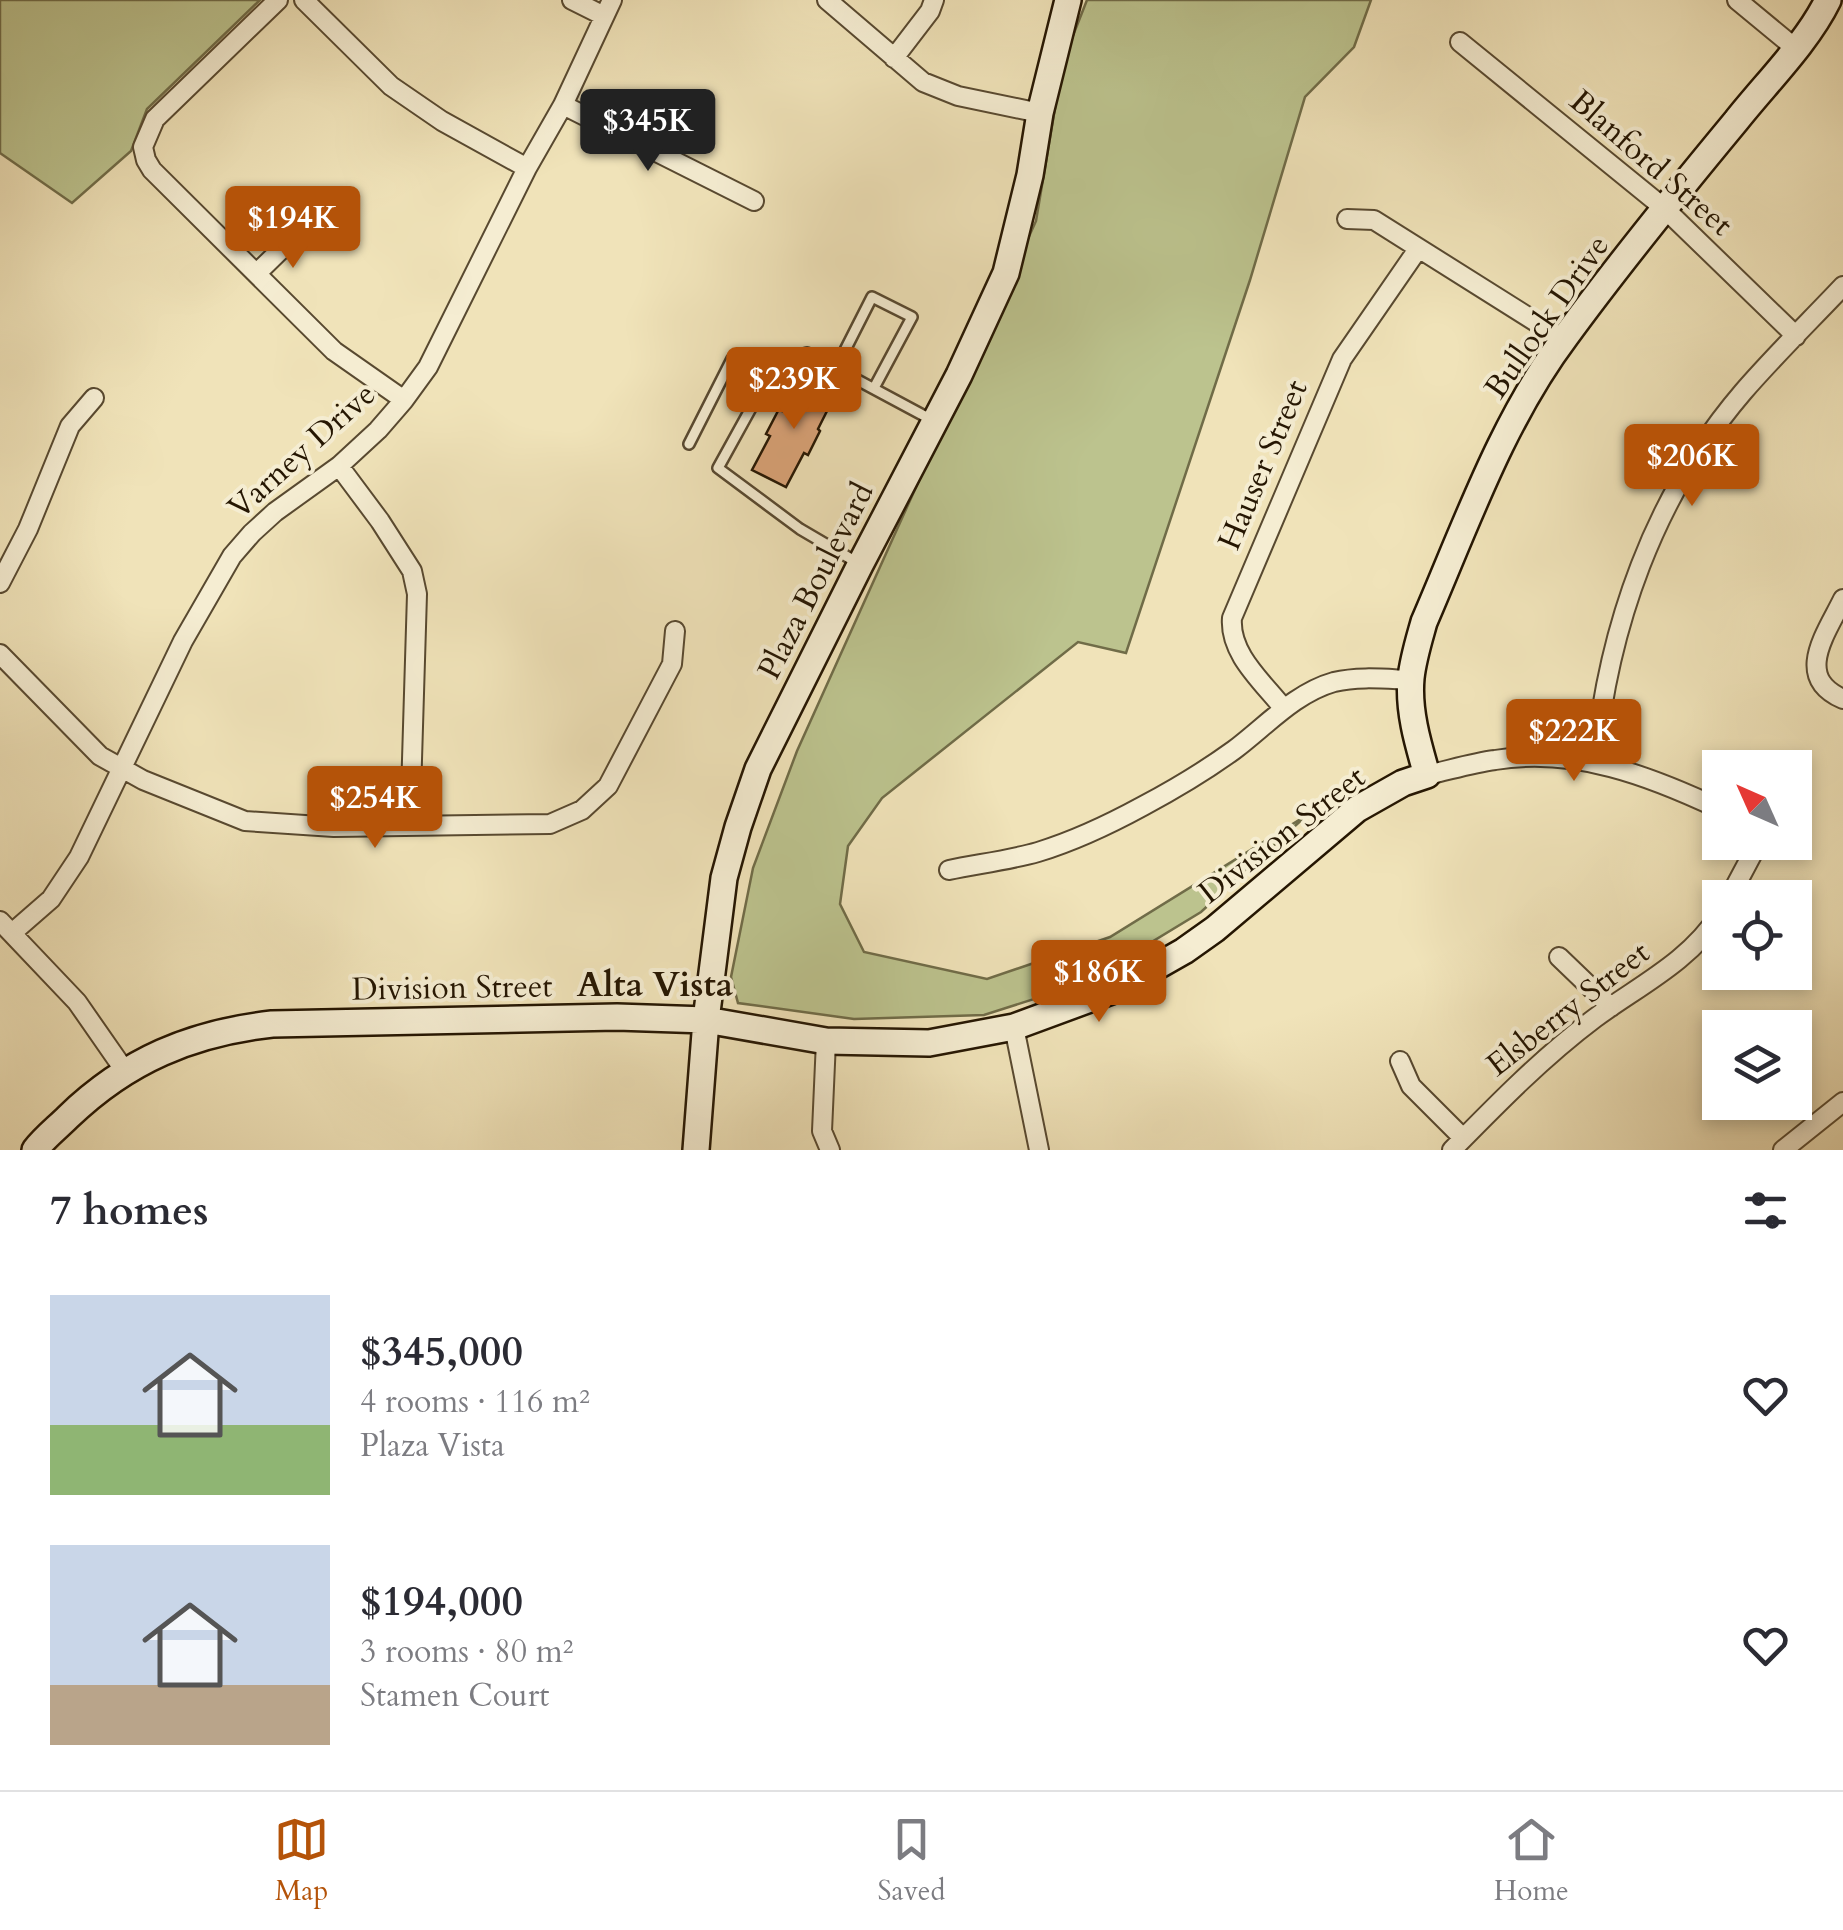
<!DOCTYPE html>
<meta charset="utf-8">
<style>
body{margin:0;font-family:Cardo,serif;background:#f2f2f3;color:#2b2b33;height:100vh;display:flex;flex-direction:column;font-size:38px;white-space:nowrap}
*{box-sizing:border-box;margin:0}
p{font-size:32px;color:#7c7c81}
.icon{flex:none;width:55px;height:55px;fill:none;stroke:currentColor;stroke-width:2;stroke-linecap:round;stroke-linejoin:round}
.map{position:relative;height:1150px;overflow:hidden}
.side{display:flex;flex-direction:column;background:#fff;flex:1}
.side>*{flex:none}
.needle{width:65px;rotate:315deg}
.fabs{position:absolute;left:1702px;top:750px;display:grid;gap:20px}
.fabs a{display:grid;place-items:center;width:110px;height:110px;border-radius:0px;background:#fff;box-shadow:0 5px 15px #0003;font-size:50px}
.price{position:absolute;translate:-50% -85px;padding:0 22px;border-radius:10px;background:#b45309;color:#fff;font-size:32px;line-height:65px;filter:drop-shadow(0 2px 5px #0008)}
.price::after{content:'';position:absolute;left:50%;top:60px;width:30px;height:22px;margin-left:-15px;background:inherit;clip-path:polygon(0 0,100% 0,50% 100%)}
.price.active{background:#222;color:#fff}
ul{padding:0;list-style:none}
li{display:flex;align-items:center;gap:30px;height:250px;padding:0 50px}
li span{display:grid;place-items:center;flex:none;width:280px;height:200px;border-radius:0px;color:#555}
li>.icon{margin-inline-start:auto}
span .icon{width:120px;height:120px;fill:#fffc;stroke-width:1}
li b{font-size:42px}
h2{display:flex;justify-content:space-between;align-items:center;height:120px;padding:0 50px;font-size:42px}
.tabs{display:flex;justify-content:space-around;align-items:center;height:140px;border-top:2px solid #e1e1e2;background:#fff;font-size:28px;color:#7c7c81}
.tabs a{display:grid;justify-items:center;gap:5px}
.tabs .active{color:#b45309}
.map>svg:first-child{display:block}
</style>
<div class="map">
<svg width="1843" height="1150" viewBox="0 0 1843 1150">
<rect width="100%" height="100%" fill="#f0e3b9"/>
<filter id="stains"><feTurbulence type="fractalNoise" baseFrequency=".002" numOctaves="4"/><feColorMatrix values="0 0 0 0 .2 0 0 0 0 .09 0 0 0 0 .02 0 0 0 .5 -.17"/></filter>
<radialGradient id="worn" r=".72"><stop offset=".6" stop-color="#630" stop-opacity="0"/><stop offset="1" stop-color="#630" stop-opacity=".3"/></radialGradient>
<path fill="#bcc38e" stroke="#706c48" stroke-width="2.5" d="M0,0h260l-113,109 -16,42 -59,52 -72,-50z
M1087,0h284l-17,47 -49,50 -55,183 -124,373 -48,-11 -196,156 -34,48 -8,58 24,48 123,27 123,-42 197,-122 -106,97 -117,71 -100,32 -130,4 -116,-16 -7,-26 22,-109 44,-117 239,-530 27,-160z"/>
<path fill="#dba479" stroke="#251602" stroke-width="2.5" d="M800,377l35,18 -17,34 2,2 -12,24 -4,-2 -18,34 -34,-17 18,-34 -4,-2 13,-25 3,2z"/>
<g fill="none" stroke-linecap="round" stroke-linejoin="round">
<defs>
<path id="lane" d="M836,368l36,-71 40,20 -38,71
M689,444l43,-85 36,18
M858,563l-58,-34 -82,-61 59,-107 30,-8 125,67"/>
<path id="street" d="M278,0l-123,119 -12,28 3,13 6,10 182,181 70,49
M304,0l87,86 51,35 85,47
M572,0l32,16
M827,0l96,82 35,14 82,17
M1737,0l58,48
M1460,42l204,166 132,128
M894,58l36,-47 4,-11
M563,105l191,96
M1347,219l27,1 189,119
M257,273l39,-38
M339,466l41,55 32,50 5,23 -7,232
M0,583l28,-54 42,-103 24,-28
M1843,599c-17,35 -50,78 0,100
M0,654l100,102 43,24 102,41 89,6 216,-3 32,-14 26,-24 64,-122 3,-33
M1284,709c-21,-27 -55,-55 -52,-91l110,-259 76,-110
M1595,762c13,-135 59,-266 148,-370 32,-37 67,-71 100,-106
M1427,775c23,-5 45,-12 68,-15 80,-13 155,16 225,49
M949,870c29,-6 61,-10 89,-18 36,-11 72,-28 105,-46 32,-17 62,-35 91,-56 32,-24 61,-57 100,-68 25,-6 52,-3 76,-2
M1729,898l25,-47 -2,-9
M0,921l77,81 48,69
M12,933l39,-34 28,-42 104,-216 49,-85 20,-23 23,-21 64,-46 39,-36 26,-30 24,-33 99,-199 36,-63 49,-105
M1559,957l52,50
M1014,1027l25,123
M826,1041l-4,90 8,19
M1400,1061l11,25 52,52
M1452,1150c45,-46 91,-93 143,-132 45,-33 94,-56 125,-104
M1783,1150l60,-48"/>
<path id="secondary" d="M35,1150c9,-12 22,-22 33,-33 59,-57 124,-84 204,-93l345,-7 89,3 120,21 103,2 85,-16 103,-38 67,-38 31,-22 142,-120 46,-26 24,-8c-9,-31 -19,-64 -16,-97 2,-19 8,-38 13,-56 42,-97 78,-201 142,-286 54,-74 112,-145 170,-215 30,-38 71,-78 92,-121
M696,1150l10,-130 18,-142 14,-51 20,-58 102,-204 99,-190 47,-102 24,-98 10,-62 28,-113"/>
</defs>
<use href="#lane" stroke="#584930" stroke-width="14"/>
<use href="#street" stroke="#584930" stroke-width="22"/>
<use href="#secondary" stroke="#251602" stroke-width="30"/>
<use href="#lane" stroke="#f5edd2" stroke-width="9"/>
<use href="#street" stroke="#f5edd2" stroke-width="18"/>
<use href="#secondary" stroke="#f5edd2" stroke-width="25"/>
</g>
<g text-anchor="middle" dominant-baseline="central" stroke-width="8" stroke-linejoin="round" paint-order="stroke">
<g font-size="32" fill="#251602" stroke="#f5edd2">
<text transform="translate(1651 163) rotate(41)">Blanford Street</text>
<text transform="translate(1547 317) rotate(-55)">Bullock Drive</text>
<text transform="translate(302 451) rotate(-42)">Varney Drive</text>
<text transform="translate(1263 465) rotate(-67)">Hauser Street</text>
<text transform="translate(816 581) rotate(-63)">Plaza Boulevard</text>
<text transform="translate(1282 835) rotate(-38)">Division Street</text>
<text transform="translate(452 988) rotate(-1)">Division Street</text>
<text transform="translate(1568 1009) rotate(-38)">Elsberry Street</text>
</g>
<g font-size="35" font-weight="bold" fill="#251602" stroke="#f5edd2">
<text x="655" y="985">Alta Vista</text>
</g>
</g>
<rect width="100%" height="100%" filter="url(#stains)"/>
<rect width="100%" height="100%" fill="url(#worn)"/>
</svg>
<div class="fabs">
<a><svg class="needle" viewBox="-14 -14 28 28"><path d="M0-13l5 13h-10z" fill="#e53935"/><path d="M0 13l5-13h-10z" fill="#7c7c81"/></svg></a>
<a><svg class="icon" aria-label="locate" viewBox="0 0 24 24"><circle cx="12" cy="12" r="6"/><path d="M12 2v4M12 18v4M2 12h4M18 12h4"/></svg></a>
<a><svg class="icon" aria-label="layers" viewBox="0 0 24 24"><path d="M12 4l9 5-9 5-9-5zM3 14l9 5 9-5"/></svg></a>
</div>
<b class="price active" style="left:648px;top:174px">$345K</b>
<b class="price" style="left:293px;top:271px">$194K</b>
<b class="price" style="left:794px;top:432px">$239K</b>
<b class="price" style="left:1692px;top:509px">$206K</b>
<b class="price" style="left:1574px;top:784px">$222K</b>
<b class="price" style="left:375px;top:851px">$254K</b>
<b class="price" style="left:1099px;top:1025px">$186K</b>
</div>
<section class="side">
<h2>7 homes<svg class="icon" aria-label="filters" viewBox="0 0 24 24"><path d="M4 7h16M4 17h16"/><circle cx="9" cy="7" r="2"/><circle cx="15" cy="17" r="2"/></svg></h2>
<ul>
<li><span style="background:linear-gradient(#c9d6e8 65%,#8fb573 0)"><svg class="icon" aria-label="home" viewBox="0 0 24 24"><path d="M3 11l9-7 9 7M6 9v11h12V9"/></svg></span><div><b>$345,000</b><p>4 rooms · 116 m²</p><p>Plaza Vista</p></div><svg class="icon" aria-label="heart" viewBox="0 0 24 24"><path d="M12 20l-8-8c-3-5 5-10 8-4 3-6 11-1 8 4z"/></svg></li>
<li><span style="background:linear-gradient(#c9d6e8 70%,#b9a48a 0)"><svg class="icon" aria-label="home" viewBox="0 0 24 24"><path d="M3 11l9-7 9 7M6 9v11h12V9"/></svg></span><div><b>$194,000</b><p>3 rooms · 80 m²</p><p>Stamen Court</p></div><svg class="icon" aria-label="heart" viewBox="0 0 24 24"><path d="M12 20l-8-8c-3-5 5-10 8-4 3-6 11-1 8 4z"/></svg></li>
</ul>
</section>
<nav class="tabs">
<a class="active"><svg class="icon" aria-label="map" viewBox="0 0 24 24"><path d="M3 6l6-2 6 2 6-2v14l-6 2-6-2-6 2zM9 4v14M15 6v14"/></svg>Map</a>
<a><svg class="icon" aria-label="saved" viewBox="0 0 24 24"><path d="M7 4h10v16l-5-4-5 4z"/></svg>Saved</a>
<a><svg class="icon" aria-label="home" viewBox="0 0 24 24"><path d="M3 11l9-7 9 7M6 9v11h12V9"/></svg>Home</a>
</nav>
